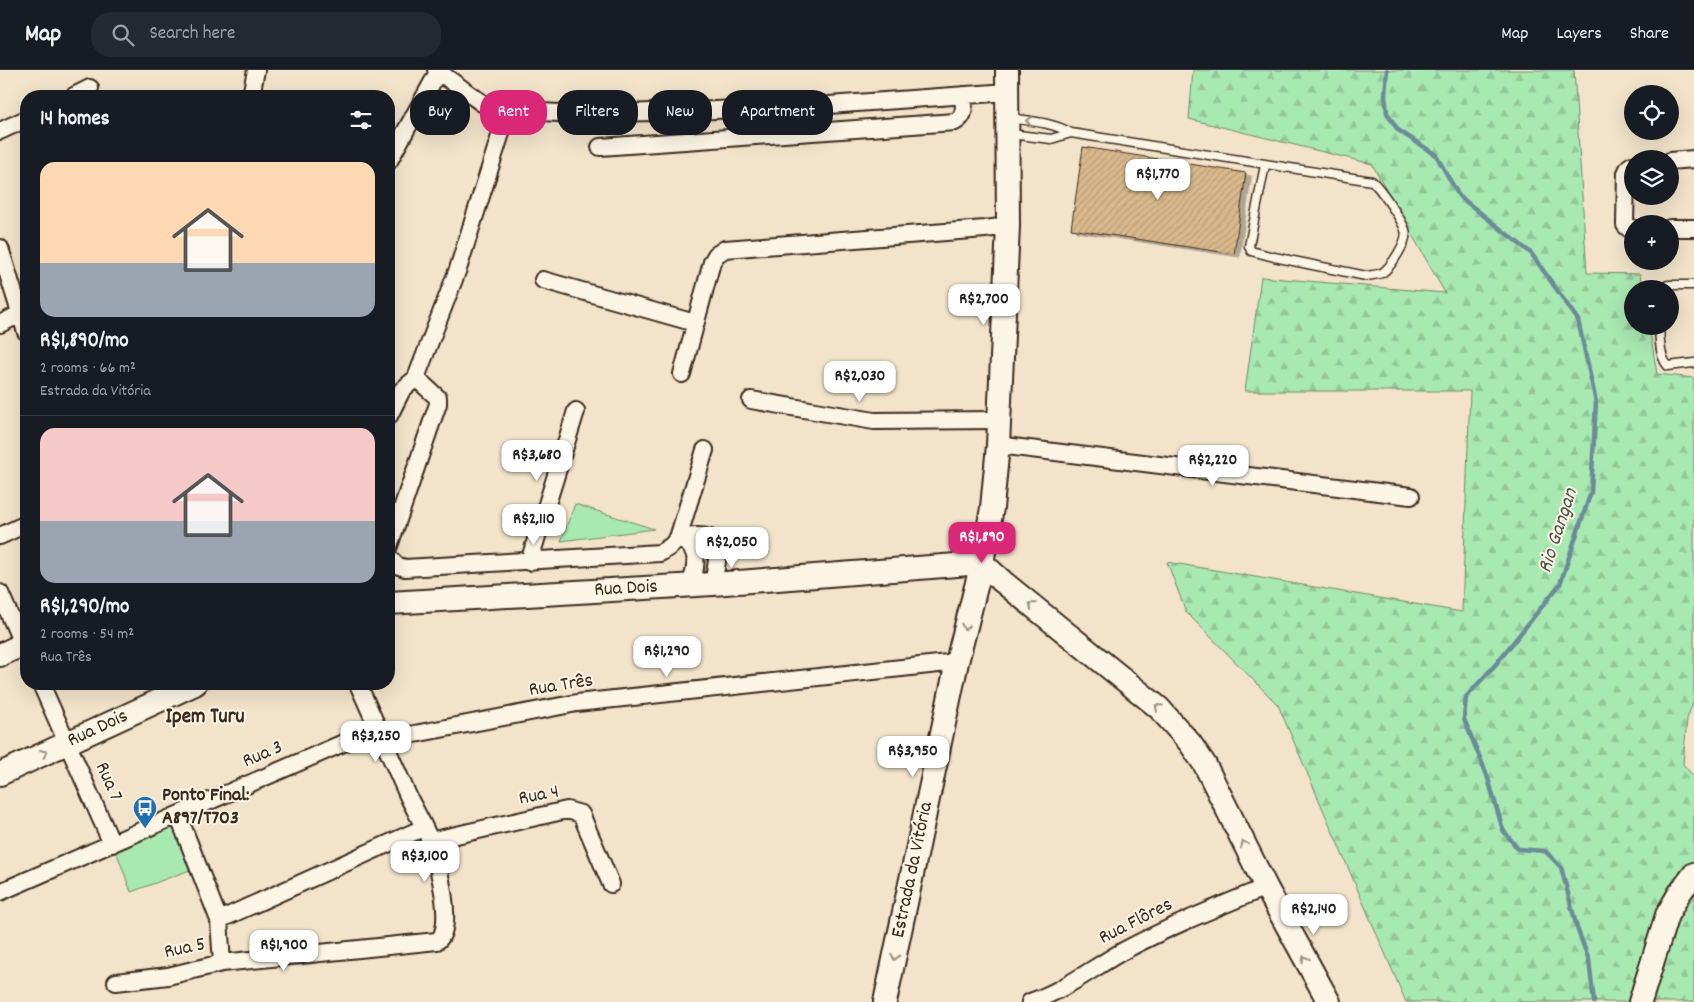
<!DOCTYPE html>
<meta charset="utf-8">
<style>
body{margin:0;font-family:Dekko,sans-serif;background:#242831;color:#f1f3f6;height:100vh;display:flex;flex-direction:column;font-size:19px;white-space:nowrap}
*{box-sizing:border-box;margin:0}
p{font-size:16px;color:#9ea1a6}
.icon{flex:none;width:28px;height:28px;fill:none;stroke:currentColor;stroke-width:2;stroke-linecap:round;stroke-linejoin:round}
.map{position:relative;flex:1;overflow:hidden}
.panel{position:absolute;left:20px;top:20px;width:375px;height:600px;display:flex;flex-direction:column;background:#171b24;border-radius:20px;box-shadow:0 5px 20px #0002}
.panel>*{flex:none}
.hud{position:absolute;left:410px;top:20px;width:475px;height:45px;display:flex;gap:10px}
.buttons{position:absolute;left:1624px;top:15px;display:grid;gap:10px}
.buttons a{display:grid;place-items:center;width:55px;height:55px;border-radius:50%;background:#171b24;box-shadow:0 5px 20px #0002;font-size:25px}
.price{position:absolute;translate:-50% -42px;padding:0 11px;border-radius:10px;background:#fff;color:#222;font-size:16px;line-height:32px;filter:drop-shadow(0 1px 2px #0008)}
.price::after{content:'';position:absolute;left:50%;top:30px;width:15px;height:11px;margin-left:-8px;background:inherit;clip-path:polygon(0 0,100% 0,50% 100%)}
.price.on{background:#db2777;color:#fff}
ul{padding:0;list-style:none}
li{display:grid;align-content:center;gap:10px;height:265px;padding:0 20px}
li+li{border-top:1px solid #363941}
li span{display:grid;place-items:center;height:155px;border-radius:15px;color:#555}
li>.icon{margin-inline-start:auto}
span .icon{width:90px;height:90px;fill:#fffc;stroke-width:1}
li b{font-size:21px}
h2{display:flex;justify-content:space-between;align-items:center;height:60px;padding:0 20px;font-size:21px}
.tag{padding:0 18px;border-radius:20px;background:#171b24;box-shadow:0 5px 20px #0002;font-size:18px;line-height:45px}
.tag.on{background:#db2777;color:#fff}
header{display:flex;align-items:center;gap:30px;box-sizing:border-box;height:70px;padding:0 25px;background:#171b24;border-bottom:1px solid #363941}
header strong{font-size:24px}
nav{display:flex;gap:28px;margin-inline-start:auto;font-size:18px}
.search{width:350px;height:45px;background:#242831;display:flex;align-items:center;gap:12px;box-sizing:border-box;padding:0 18px;border-radius:20px;color:#9ea1a6;font-size:19px}
.map>svg:first-child{display:block}
</style>
<header>
<strong>Map</strong>
<div class="search"><svg class="icon" aria-label="search" viewBox="0 0 24 24"><circle cx="10" cy="10" r="6"/><path d="M15 15l6 6"/></svg>Search here</div>
<nav><a>Map</a><a>Layers</a><a>Share</a></nav>
</header>
<div class="map">
<svg width="1694" height="932" viewBox="0 0 1694 932">
<defs>
<pattern id="forest-firs" width="22" height="20" patternUnits="userSpaceOnUse" patternTransform="scale(1.25)"><rect width="22" height="20" fill="#a8e8b1"/><path d="M5 1l3.5 6h-7zM16 11l3.5 6h-7z" fill="#92c798"/></pattern>
<pattern id="building-hatch" width="6" height="6" patternUnits="userSpaceOnUse" patternTransform="scale(1.25)"><rect width="6" height="6" fill="#d9b98c"/><path d="M-1 1l2-2M0 6l6-6M5 7l2-2" fill="none" stroke="#bb9f78"/></pattern>
<filter id="shadow"><feDropShadow dx="5.5" dy="3" stdDeviation="0" flood-color="#0004"/></filter>
</defs>
<rect width="100%" height="100%" fill="#f2e3ca"/>
<filter id="ink" filterUnits="userSpaceOnUse"><feTurbulence type="fractalNoise" baseFrequency=".02" numOctaves="2"/><feDisplacementMap in="SourceGraphic" scale="10" xChannelSelector="R" yChannelSelector="G"/><feConvolveMatrix kernelMatrix="1 2 1 2 8 2 1 2 1" color-interpolation-filters="sRGB"/></filter>
<g filter="url(#ink)">
<path fill="url(#forest-firs)" stroke="#728968" d="M1193,0h381l13,203 53,1 2,15h-10v37h17l8,48 37,4v322l-7,19 -4,45 11,13v225h-288l-128,-297 -92,-93 -19,-50 295,50 8,-221h-225l16,-114 184,16 -73,-129 -183,-45z"/>
<path fill="#a8e8b1" stroke="#728968" d="M575,434l79,25 -93,12z
M174,756l16,44 -59,22 -16,-44z"/>
<g fill="none" stroke-linecap="round" stroke-linejoin="round">
<path stroke="#6a8c98" stroke-width="4.5" d="M1387,0l-2,26 2,17 11,17 38,25 23,41 72,57 47,67 18,82 -5,90 -31,92 -64,80 -30,33 -2,22 23,56 16,55 15,19 27,2 16,16 16,61 12,32 5,42"/>
</g>
<path fill="url(#building-hatch)" stroke="#3b2a1e" filter="url(#shadow)" d="M1083,77l163,26 -12,81 -163,-25z"/>
<g fill="none" stroke-linecap="round" stroke-linejoin="round">
<defs>
<path id="lane" d="M1009,48c21,3 43,4 62,15l-20,6 -41,-5
M1071,63l301,48c8,7 30,39 33,49 4,10 -14,37 -23,43 -5,2 -10,2 -16,3l-92,-19 -23,-6 -2,-5 16,-81
M1660,219l8,-4h26
M1659,256c1,13 0,30 9,40l26,-3"/>
<path id="street" d="M436,0l46,33 27,7 66,4 118,-3 136,-6 179,-13
M74,26l16,-8
M251,26l5,-26
M0,61l26,-12
M600,77l355,-25c11,-6 9,-15 8,-27
M389,91l49,-89
M1670,91l24,-2
M1632,95l-3,2 -3,6 -1,52 3,3h4
M1670,158h24
M0,178l26,84
M543,210l152,43
M0,254l26,-13
M682,304l30,-112 4,-7 9,-6 260,-20 23,-3
M416,308l42,-109 43,-136
M751,330l123,21 125,-1
M389,346l13,-26 14,-12 22,20v6l-49,142
M998,375l413,51
M0,466l26,-12
M678,468c48,-8 42,8 35,46
M678,468c24,11 18,26 13,47
M389,487l7,8 9,3 255,-15 11,-7 7,-8 27,-88
M529,492l47,-151
M0,523l26,59
M41,614l71,160
M383,670l194,-37 380,-41
M178,745l41,105 3,43
M430,771l137,-31 14,4 30,70
M0,822l378,-164
M219,850l204,-92
M116,912l52,-6 54,-13 215,-22c19,-12 0,-80 -6,-98 -5,-14 -15,-31 -22,-45 -17,-38 -34,-76 -51,-114
M1030,932c34,-11 64,-35 95,-52 45,-24 93,-43 141,-63"/>
<path id="secondary" d="M982,493l21,19 156,126 31,35 15,22 61,122 63,115
M389,533l324,-19 269,-21
M0,585l26,-12
M0,704l195,-90
M885,932l72,-340 25,-99 10,-55 6,-63 10,-219 -1,-156
M1640,932l27,-87 12,-21 15,-20"/>
</defs>
<use href="#lane" stroke="#3b2a1e" stroke-width="11"/>
<use href="#street" stroke="#3b2a1e" stroke-width="20"/>
<use href="#secondary" stroke="#3b2a1e" stroke-width="26"/>
<use href="#lane" stroke="#fcf5e5" stroke-width="8"/>
<use href="#street" stroke="#fcf5e5" stroke-width="16"/>
<use href="#secondary" stroke="#fcf5e5" stroke-width="22"/>
</g>
<defs><path id="oneway-chevron" d="M-2-3.5L2.5 0L-2 3.5" fill="none" stroke-width="1.6" stroke-linecap="round" stroke-linejoin="round" transform="scale(1.25)"/></defs>
<g stroke="#9c9082">
<use href="#oneway-chevron" transform="translate(1029 51) rotate(-171)"/>
<use href="#oneway-chevron" transform="translate(1032 535) rotate(-141)"/>
<use href="#oneway-chevron" transform="translate(965 557) rotate(104)"/>
<use href="#oneway-chevron" transform="translate(1158 637) rotate(-138)"/>
<use href="#oneway-chevron" transform="translate(44 683) rotate(-25)"/>
<use href="#oneway-chevron" transform="translate(1244 774) rotate(-116)"/>
<use href="#oneway-chevron" transform="translate(895 887) rotate(102)"/>
<use href="#oneway-chevron" transform="translate(1305 889) rotate(-119)"/>
</g>
</g>
<defs>
<symbol id="bus-pin" viewBox="-11 -11 22 30"><path d="M0 17L-7.5 6A9.5 9.5 0 1 1 7.5 6Z" fill="#1f6fb2" stroke="#fcf5e5"/><path d="M-5-6H5V4H4V6H2V4H-2V6H-4V4H-5ZM-3.5-4V0h7V-4ZM-3.5 1.2v1.5H-2V1.2ZM2 1.2v1.5H3.5V1.2Z" fill="#fff"/></symbol>
</defs>
<g fill-rule="evenodd">
<use href="#bus-pin" x="131" y="724" width="28" height="38"/>
</g>
<g text-anchor="middle" dominant-baseline="central" stroke-width="4" stroke-linejoin="round" paint-order="stroke">
<g font-size="20" fill="#3b2a1e" stroke="#fcf5e5">
<text transform="translate(626 519) rotate(-3)">Rua Dois</text>
<text transform="translate(561 616) rotate(-9)">Rua Três</text>
<text transform="translate(98 659) rotate(-25)">Rua Dois</text>
<text transform="translate(263 685) rotate(-23)">Rua 3</text>
<text transform="translate(108 712) rotate(66)">Rua 7</text>
<text transform="translate(539 726) rotate(-11)">Rua 4</text>
<text transform="translate(913 800) rotate(-78)">Estrada da Vitória</text>
<text transform="translate(1136 852) rotate(-27)">Rua Flôres</text>
<text transform="translate(185 879) rotate(-12)">Rua 5</text>
</g>
<g font-size="20" font-weight="bold" fill="#3b2a1e" stroke="#fcf5e5" text-anchor="start">
<text x="162" y="726">Ponto Final:<tspan x="162" dy="23">A897/T703</tspan></text>
</g>
<g font-size="21" font-style="italic" fill="#4e5351" stroke="#fcf5e5">
<text transform="translate(1559 461) rotate(-72)">Rio Gangan</text>
</g>
<g font-size="21" font-weight="bold" fill="#3b2a1e" stroke="#fcf5e5">
<text x="205" y="648">Ipem Turu</text>
</g>
</g>
</svg>
<div class="buttons">
<a><svg class="icon" aria-label="locate" viewBox="0 0 24 24"><circle cx="12" cy="12" r="6"/><path d="M12 2v4M12 18v4M2 12h4M18 12h4"/></svg></a>
<a><svg class="icon" aria-label="layers" viewBox="0 0 24 24"><path d="M12 4l9 5-9 5-9-5zM3 14l9 5 9-5"/></svg></a>
<a>+</a>
<a>−</a>
</div>
<b class="price" style="left:1158px;top:131px">R$1,770</b>
<b class="price" style="left:984px;top:256px">R$2,700</b>
<b class="price" style="left:860px;top:333px">R$2,030</b>
<b class="price" style="left:537px;top:412px">R$3,680</b>
<b class="price" style="left:1213px;top:417px">R$2,220</b>
<b class="price" style="left:534px;top:476px">R$2,110</b>
<b class="price on" style="left:982px;top:494px">R$1,890</b>
<b class="price" style="left:732px;top:499px">R$2,050</b>
<b class="price" style="left:667px;top:608px">R$1,290</b>
<b class="price" style="left:376px;top:693px">R$3,250</b>
<b class="price" style="left:913px;top:708px">R$3,950</b>
<b class="price" style="left:425px;top:813px">R$3,100</b>
<b class="price" style="left:1314px;top:866px">R$2,140</b>
<b class="price" style="left:284px;top:902px">R$1,900</b>
<div class="hud">
<a class="tag">Buy</a>
<a class="tag on">Rent</a>
<a class="tag">Filters</a>
<a class="tag">New</a>
<a class="tag">Apartment</a>
</div>
<section class="panel">
<h2>14 homes<svg class="icon" aria-label="filters" viewBox="0 0 24 24"><path d="M4 7h16M4 17h16"/><circle cx="9" cy="7" r="2"/><circle cx="15" cy="17" r="2"/></svg></h2>
<ul>
<li><span style="background:linear-gradient(#ffd9b3 65%,#9aa5b1 0)"><svg class="icon" aria-label="home" viewBox="0 0 24 24"><path d="M3 11l9-7 9 7M6 9v11h12V9"/></svg></span><div><b>R$1,890/mo</b><p>2 rooms · 66 m²</p><p>Estrada da Vitória</p></div></li>
<li><span style="background:linear-gradient(#f6c9c9 60%,#9aa5b1 0)"><svg class="icon" aria-label="home" viewBox="0 0 24 24"><path d="M3 11l9-7 9 7M6 9v11h12V9"/></svg></span><div><b>R$1,290/mo</b><p>2 rooms · 54 m²</p><p>Rua Três</p></div></li>
</ul>
</section>
</div>
